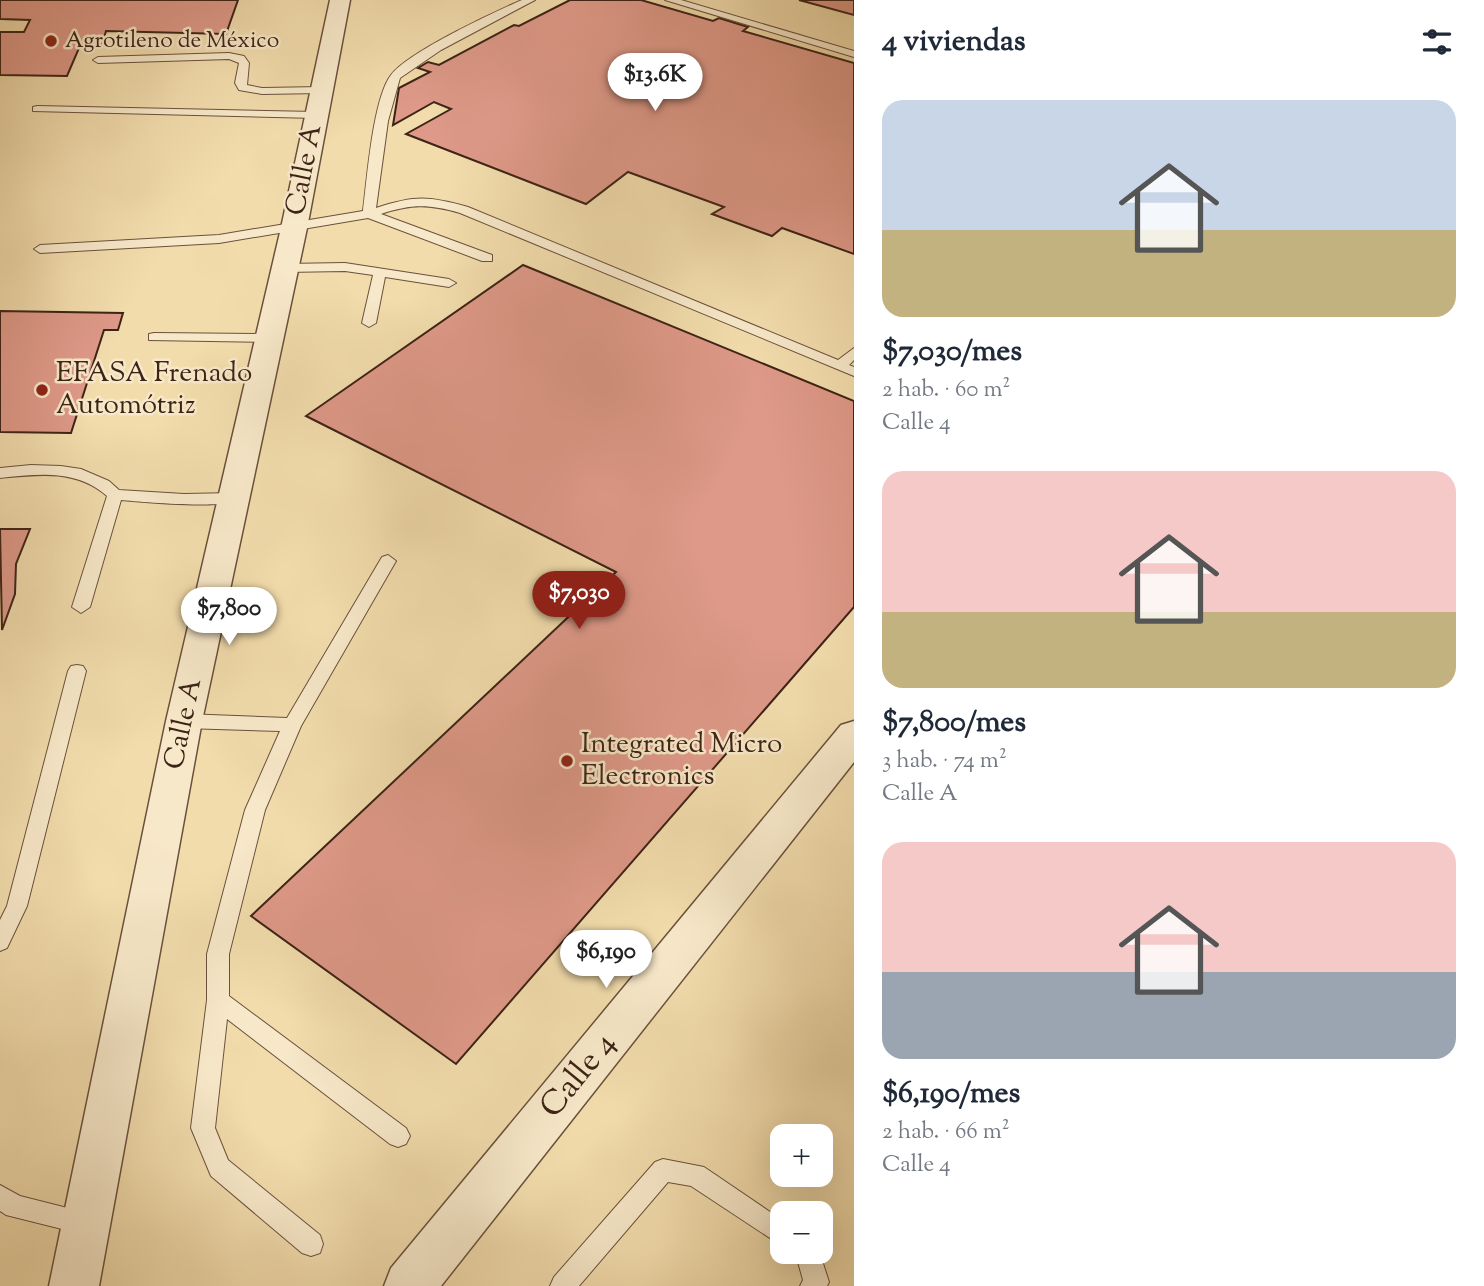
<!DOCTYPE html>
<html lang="es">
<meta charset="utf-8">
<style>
body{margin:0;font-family:"Sorts Mill Goudy",serif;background:#f2f2f3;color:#1f2937;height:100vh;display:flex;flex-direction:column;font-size:26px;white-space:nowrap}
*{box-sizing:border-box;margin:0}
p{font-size:23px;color:#747a83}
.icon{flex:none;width:38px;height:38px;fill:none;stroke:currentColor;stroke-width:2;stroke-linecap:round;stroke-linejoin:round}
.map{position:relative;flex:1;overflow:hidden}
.drawer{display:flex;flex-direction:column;background:#fff;width:630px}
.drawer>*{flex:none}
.controls{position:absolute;left:770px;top:1124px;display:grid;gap:14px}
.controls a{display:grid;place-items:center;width:63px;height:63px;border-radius:14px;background:#fff;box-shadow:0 7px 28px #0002;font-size:35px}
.price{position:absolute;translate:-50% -60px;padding:0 16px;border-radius:24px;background:#fff;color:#222;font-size:23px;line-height:46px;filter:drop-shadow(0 2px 4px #0008)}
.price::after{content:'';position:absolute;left:50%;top:42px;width:21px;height:16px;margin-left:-10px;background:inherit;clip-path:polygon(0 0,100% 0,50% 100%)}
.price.current{background:#8f2418;color:#fff}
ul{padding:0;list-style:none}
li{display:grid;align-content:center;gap:14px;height:371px;padding:0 28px}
li span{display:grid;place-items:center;height:217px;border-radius:21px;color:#555}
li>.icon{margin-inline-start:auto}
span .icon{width:126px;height:126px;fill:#fffc;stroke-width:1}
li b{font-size:30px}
h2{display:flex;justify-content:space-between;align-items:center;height:84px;padding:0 28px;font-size:30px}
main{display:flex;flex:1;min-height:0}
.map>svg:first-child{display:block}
</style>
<main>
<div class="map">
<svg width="854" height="1286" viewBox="0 0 854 1286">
<rect width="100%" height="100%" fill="#f2dcac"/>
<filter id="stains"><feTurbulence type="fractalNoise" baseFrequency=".00286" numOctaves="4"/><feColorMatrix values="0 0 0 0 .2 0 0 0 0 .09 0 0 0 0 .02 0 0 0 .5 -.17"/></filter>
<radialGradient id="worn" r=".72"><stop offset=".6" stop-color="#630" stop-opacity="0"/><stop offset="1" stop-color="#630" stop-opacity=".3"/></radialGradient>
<path fill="#de9988" stroke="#3d2316" stroke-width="2" d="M0,0h238l-12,34 -120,-3 -5,17h-22l-12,28 -67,-1v-43h24l6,-12 -30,-1z
M570,0h71l72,21 6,-3 29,9 -5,4 111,32v191l-72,-26 -10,8 -60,-22 12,-7 -96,-35 -42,32 -180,-70 45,-25 -17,-7 -41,23 6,-37 31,-16 -12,-4 10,-6 11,3 75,-40 5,1z
M799,0h55v15z
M523,265l331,136v206l-398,457 -205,-148 365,-344 -310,-156z
M0,311l123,2 -5,17h-14l-33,103 -71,-1z
M0,529h30l-14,35 -1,30 -13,36z"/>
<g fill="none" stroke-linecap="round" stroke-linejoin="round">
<defs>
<path id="lane" d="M522,0h13l-94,50 -41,28 -12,43 -12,87c39,-13 53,-12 92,-1l370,153 16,-12v12l-5,5 5,2v9l-394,-163c-32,-9 -48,-9 -79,1l111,41v6h-10l-114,-43 -149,25 -179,10 -6,-4 6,-4 179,-10 144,-24c4,-31 10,-113 28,-136 18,-23 101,-62 131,-75z
M665,0h16l173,51v6z
M229,53l15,3 5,7 -2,22 15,3 60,-1 5,3 -5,3 -60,1 -23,-4 -4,-7 4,-20 -10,-4 -131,4 -5,-3 5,-3z
M37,106l279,6 6,3 -6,3 -283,-7v-4z
M345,263l104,16 7,4 -7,4 -64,-10 -9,46 -7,4 -7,-4 11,-48 -28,-4 -60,1 -7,-4 7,-4z
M154,333l116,1 7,4 -7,4 -121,-2v-6z
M31,465l30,1 20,3 28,12 10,9 65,4 50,-1 8,5c-11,12 -100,4 -121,2l-31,107 -9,6 -9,-6 35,-111c-31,-27 -69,-22 -107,-18v-10z
M388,555l8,6 -95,165 -36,84 -36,144v42l177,132 4,8 -4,8 -8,3 -8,-3 -163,-125 -12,109 13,32 92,75 3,9 -3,9 -9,3 -9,-3 -91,-77 -20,-48 16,-128v-46l38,-144 35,-79 -96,-3 -7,-2 -2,-5 2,-5 7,-2 103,4 95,-161z
M77,665l6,1 3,5 -59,235 -20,42 -7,3v-31l7,-14 61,-235 3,-5z
M663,1159l41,8 78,53v26l-91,-60 -23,-4 -89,104h-29l4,-9 101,-115z
M0,1185l20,11 75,19 3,8 -3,8 -9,4 -80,-20 -6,-4z
M795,1251h24l10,31 -2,4h-27l3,-6z"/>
<path id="street" d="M330,0h20l-43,228 -105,493 -103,565h-50l117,-565 115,-493z
M854,721v41l-413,524h-57l7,-18 450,-543z"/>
</defs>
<use href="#lane" stroke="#6a513c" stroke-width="2"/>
<use href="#street" stroke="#6a513c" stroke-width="3"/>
<use href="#lane" fill="#f7e8c9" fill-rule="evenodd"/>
<use href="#street" fill="#f7e8c9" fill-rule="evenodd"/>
</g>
<g fill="#8f2418" stroke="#f7e8c9" stroke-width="2.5">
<circle cx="51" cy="41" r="7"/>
<circle cx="42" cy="390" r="7"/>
<circle cx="567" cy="761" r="7"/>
</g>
<g text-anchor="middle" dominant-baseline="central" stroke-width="5" stroke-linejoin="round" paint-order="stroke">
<g font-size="23" fill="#3d2316" stroke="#f7e8c9" text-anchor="start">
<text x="65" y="41">Agrotileno de México</text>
</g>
<g font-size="28" fill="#3d2316" stroke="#f7e8c9">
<text transform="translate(305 170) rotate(-79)">Calle A</text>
<text transform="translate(184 724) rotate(-78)">Calle A</text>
</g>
<g font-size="28" fill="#3d2316" stroke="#f7e8c9" text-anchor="start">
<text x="56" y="374">EFASA Frenado<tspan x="56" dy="32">Automótriz</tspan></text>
<text x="581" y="745">Integrated Micro<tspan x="581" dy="32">Electronics</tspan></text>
</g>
<g font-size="33" fill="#3d2316" stroke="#f7e8c9">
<text transform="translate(579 1076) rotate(-51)">Calle 4</text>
</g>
</g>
<rect width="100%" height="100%" filter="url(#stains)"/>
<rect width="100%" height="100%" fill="url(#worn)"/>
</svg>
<div class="controls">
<a>+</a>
<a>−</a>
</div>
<b class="price" style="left:655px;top:113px">$13.6K</b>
<b class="price current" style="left:579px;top:631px">$7,030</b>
<b class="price" style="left:229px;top:647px">$7,800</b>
<b class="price" style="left:606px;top:990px">$6,190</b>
</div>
<section class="drawer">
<h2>4 viviendas<svg class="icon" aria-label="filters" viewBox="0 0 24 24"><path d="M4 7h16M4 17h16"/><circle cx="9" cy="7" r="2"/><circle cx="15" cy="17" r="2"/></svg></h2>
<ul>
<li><span style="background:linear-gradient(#c9d6e8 60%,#c2b280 0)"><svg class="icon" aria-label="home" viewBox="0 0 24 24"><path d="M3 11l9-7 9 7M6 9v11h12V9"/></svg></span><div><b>$7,030/mes</b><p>2 hab. · 60 m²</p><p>Calle 4</p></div></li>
<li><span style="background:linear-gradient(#f6c9c9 65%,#c2b280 0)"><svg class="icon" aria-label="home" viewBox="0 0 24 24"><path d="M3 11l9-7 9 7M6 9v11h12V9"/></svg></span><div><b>$7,800/mes</b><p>3 hab. · 74 m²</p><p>Calle A</p></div></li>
<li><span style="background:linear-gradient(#f6c9c9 60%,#9aa5b1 0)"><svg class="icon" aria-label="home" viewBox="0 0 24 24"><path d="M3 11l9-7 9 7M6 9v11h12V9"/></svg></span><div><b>$6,190/mes</b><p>2 hab. · 66 m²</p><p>Calle 4</p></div></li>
</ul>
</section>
</main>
